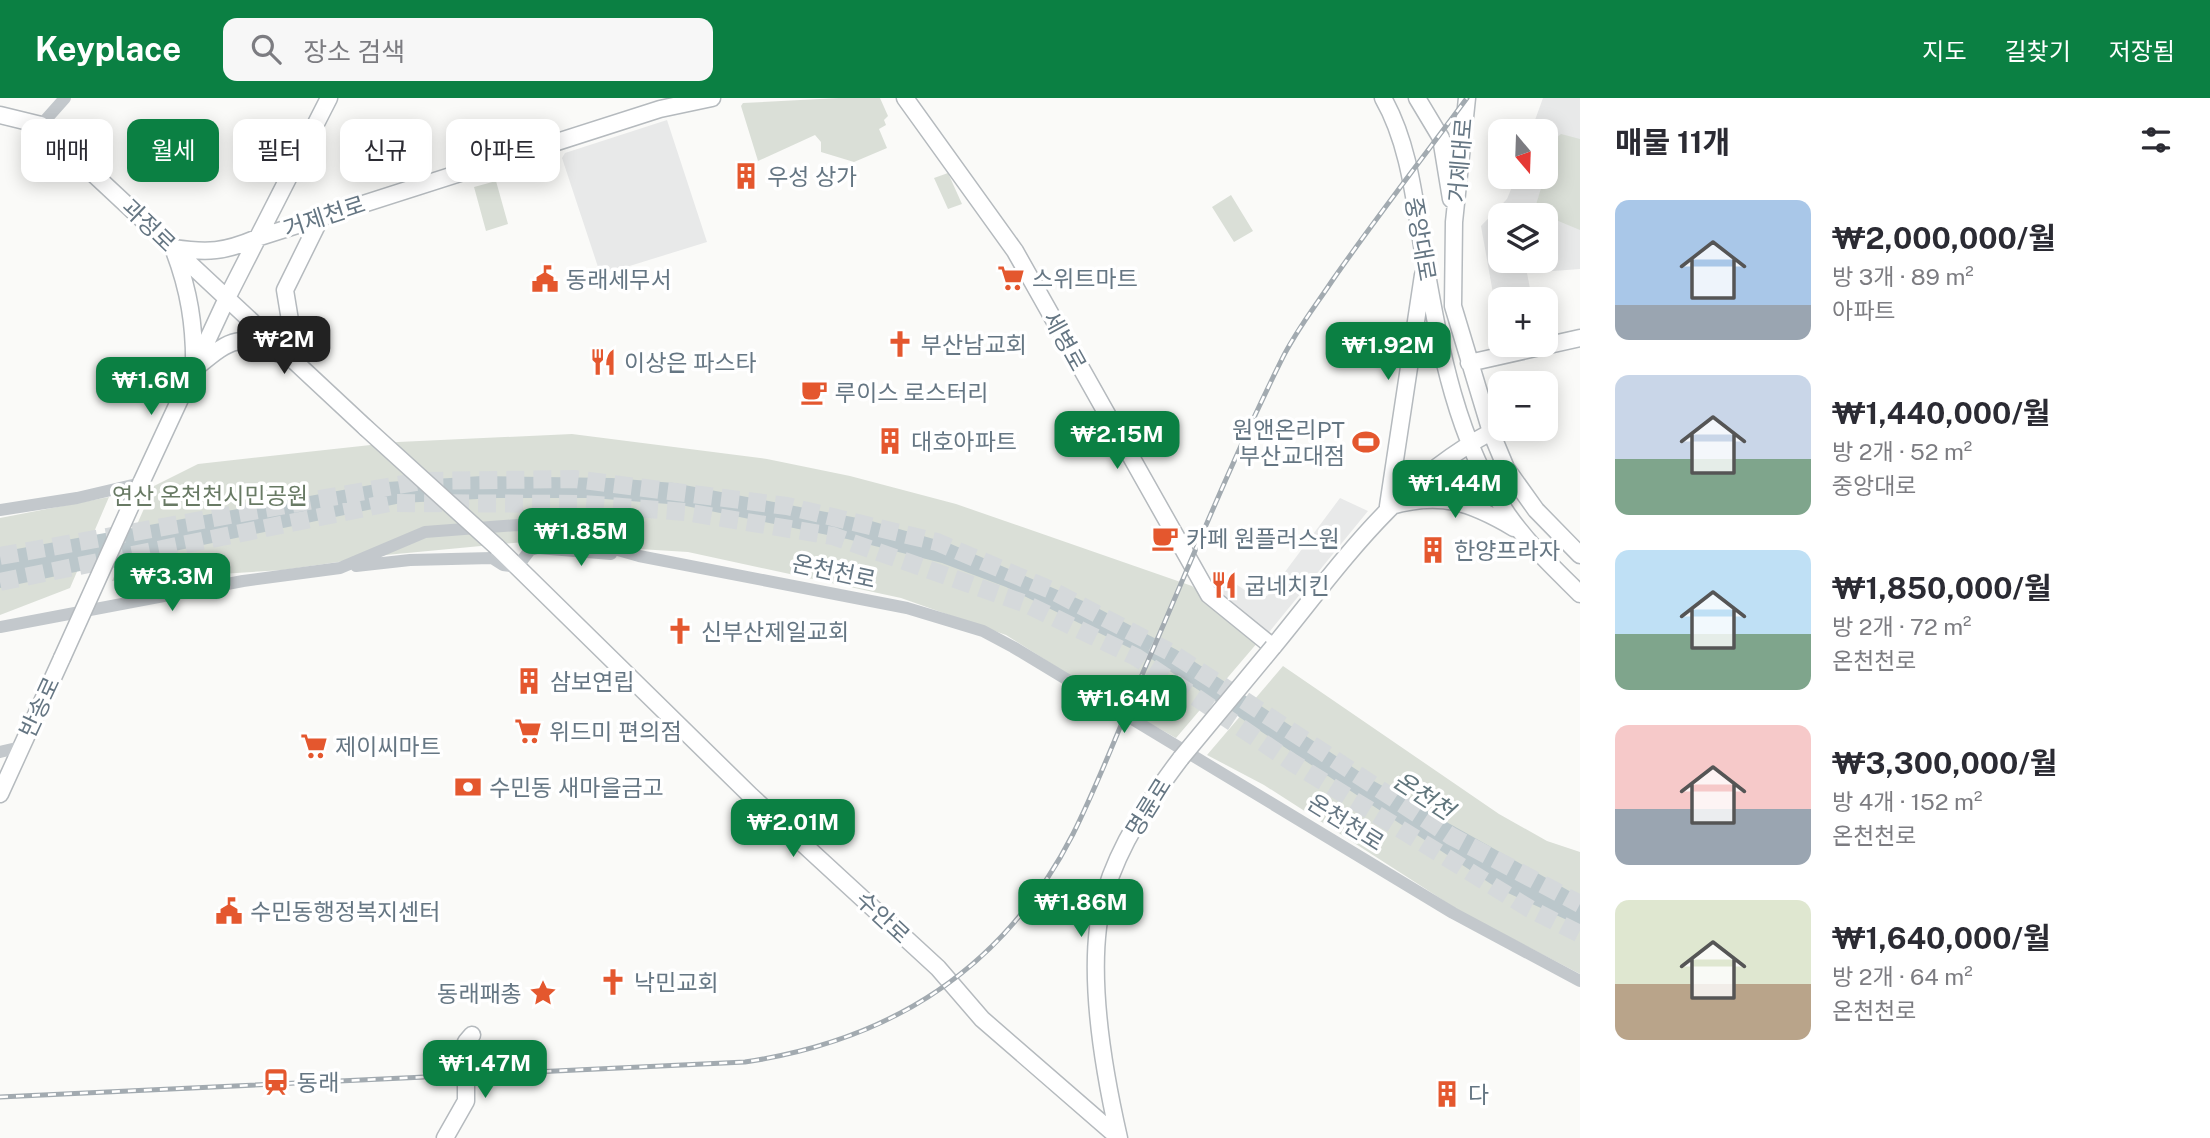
<!DOCTYPE html>
<html lang="ko">
<meta charset="utf-8">
<style>
body{margin:0;font-family:"Public Sans","Noto Sans KR",sans-serif;background:#f7f7f7;color:#2b2b33;height:100vh;display:flex;flex-direction:column;font-size:26px;white-space:nowrap}
*{box-sizing:border-box;margin:0}
p{font-size:23px;color:#7c7c81}
.icon{flex:none;width:38px;height:38px;fill:none;stroke:currentColor;stroke-width:2;stroke-linecap:round;stroke-linejoin:round}
.map{position:relative;flex:1;overflow:hidden}
.side{display:flex;flex-direction:column;background:#fff;width:630px}
.side>*{flex:none}
.top-card{position:absolute;left:21px;top:21px;width:665px;height:63px;display:flex;gap:14px}
.needle{width:46px;rotate:161deg}
.buttons{position:absolute;left:1488px;top:21px;display:grid;gap:14px}
.buttons a{display:grid;place-items:center;width:70px;height:70px;border-radius:14px;background:#fff;box-shadow:0 4px 18px #0003;font-size:35px}
.price{position:absolute;translate:-50% -60px;padding:0 16px;border-radius:14px;background:#0b8043;color:#fff;font-size:23px;line-height:46px;filter:drop-shadow(0 2px 4px #0008)}
.price::after{content:'';position:absolute;left:50%;top:42px;width:21px;height:16px;margin-left:-10px;background:inherit;clip-path:polygon(0 0,100% 0,50% 100%)}
.price.on{background:#222;color:#fff}
ul{padding:0;list-style:none}
li{display:flex;align-items:center;gap:21px;height:175px;padding:0 35px}
li span{display:grid;place-items:center;flex:none;width:196px;height:140px;border-radius:14px;color:#555}
li>.icon{margin-inline-start:auto}
span .icon{width:84px;height:84px;fill:#fffc;stroke-width:1}
li b{font-size:30px}
h2{display:flex;justify-content:space-between;align-items:center;height:84px;padding:0 35px;font-size:30px}
.tag{padding:0 24px;border-radius:14px;background:#fff;box-shadow:0 4px 18px #0003;font-size:24px;line-height:63px}
.tag.on{background:#0b8043;color:#fff}
header{display:flex;align-items:center;gap:42px;box-sizing:border-box;height:98px;padding:0 35px;background:#0b8043;color:#fff}
header strong{font-size:33px}
nav{display:flex;gap:38px;margin-inline-start:auto;font-size:24px}
.search{width:490px;height:63px;background:#f7f7f7;display:flex;align-items:center;gap:18px;box-sizing:border-box;padding:0 24px;border-radius:14px;color:#7c7c81;font-size:26px}
main{display:flex;flex:1;min-height:0}
.map>svg:first-child{display:block}
</style>
<header>
<strong>Keyplace</strong>
<div class="search"><svg class="icon" aria-label="search" viewBox="0 0 24 24"><circle cx="10" cy="10" r="6"/><path d="M15 15l6 6"/></svg>장소 검색</div>
<nav><a>지도</a><a>길찾기</a><a>저장됨</a></nav>
</header>
<main>
<div class="map">
<svg width="1580" height="1040" viewBox="0 0 1580 1040">
<rect width="100%" height="100%" fill="#fafaf8"/>
<path fill="#e8e9e9" fill-rule="evenodd" d="M1543,0h37v171l-53,4 5,26h-32l-1,28 -18,-101 26,-27 9,-22h29v-46h-14zM1500,117h45v46h-45z
M667,22l40,122 -100,31 -8,-3 -37,-112 3,-5z
M1340,400l28,13 -102,125 -58,-51 10,-13 34,23 15,1z"/>
<path fill="#dadfd7" d="M839,0h41l8,18 -4,4 2,5 -7,4 8,19 -33,14 -33,-10v-10l-6,-7 -57,26 -17,-55 2,-3z
M1561,36l19,5v91l-46,-19 23,-74z
M948,75l14,31 -14,5 -14,-31z
M496,83l12,43 -22,7 -12,-44z
M1231,97l22,36 -19,11 -22,-35z
M572,336l195,25 83,17 106,28 236,82 66,56 -82,96 -64,-36 -106,-67 -105,-37 -213,-46 -164,-10 -138,13 -103,15 -171,11 42,-95 44,-22 200,-22z
M109,399l-39,91 -70,27v-97z
M1283,568l216,148 48,27 33,11v122l-117,-61 -199,-128 -57,-30z"/>
<path fill="#bbc7cb" d="M482,378l130,2 62,5 194,37 83,24 139,60 87,46 195,130 208,117v29l-83,-38 -347,-230 -144,-71 -64,-24 -95,-24 -166,-34 -89,-7h-95l-96,5 -401,85v-36l387,-70z"/>
<g fill="none" stroke-linecap="round" stroke-linejoin="round">
<path stroke="#d5d9db" stroke-width="18" stroke-dasharray="18 9" stroke-linecap="butt" d="M0,458l421,-75 153,-2 213,27 150,36 114,48 121,63 279,183 129,68
M0,484l389,-79 195,1 101,8 148,24 193,68 110,53 157,106 237,146 50,25"/>
<defs>
<path id="major" d="M905,0l110,153 194,344 64,52c68,-83 121,-163 218,-215
M1383,0c28,49 32,110 42,165 15,85 32,180 83,252 21,30 47,54 72,79
M1417,0l24,40 10,61
M1467,0l-13,124 -1,84 38,126 15,36 30,42 44,45
M0,17l41,10 325,303
M297,265l-12,-73 36,-73
M1469,265l111,-25
M198,268c34,-28 42,-33 81,-12
M194,272c1,-44 -5,-81 -21,-122 35,5 51,4 84,-10l403,-129 52,-11
M141,385l86,-185 102,-200
M1388,408l35,-231
M1391,408c50,-14 79,-4 123,22
M497,449l254,249 187,172 44,51 137,119
M0,696l62,-136
M445,1040l21,-37v-59l6,-7
M1119,1040c-16,-70 -35,-175 -14,-245 15,-50 45,-94 76,-135"/>
</defs>
<use href="#major" stroke="#b5babe" stroke-width="19"/>
<path stroke="#c3c8cc" stroke-width="12" d="M41,27l24,-27
M0,412l77,-12 64,-15
M356,468l54,-6 82,-2 11,7 14,2 13,-17 8,-2 73,6
M0,529l243,-46 97,-13 85,-36 93,-7 40,8 81,23 268,52 76,23 30,16 440,266 127,68
M0,654l21,-5"/>
<use href="#major" stroke="#fff" stroke-width="16"/>
<defs>
<path id="rail" d="M0,999l745,-35c147,-22 259,-93 328,-228 24,-48 44,-100 65,-150 47,-108 91,-218 143,-323 14,-29 33,-53 51,-80 43,-62 90,-122 135,-183"/>
</defs>
<use href="#rail" stroke="#a2aab0" stroke-width="5"/>
<use href="#rail" stroke="#fff" stroke-width="2.5" stroke-dasharray="8" stroke-linecap="butt"/>
<defs>
<path id="major-bridge" d="M366,330l131,119
M62,560l79,-175
M1181,660l92,-111"/>
</defs>
<use href="#major-bridge" stroke="#b5babe" stroke-width="19" stroke-linecap="butt"/>
<use href="#major-bridge" stroke="#fff" stroke-width="16"/>
</g>
<defs>
<symbol id="building-bare" viewBox="-9 -9 18 18"><path d="M-4-6H4V6H1V3H-1V6H-4ZM-2.5-4.3h1.7v1.8h-1.7ZM.8-4.3h1.7v1.8H.8ZM-2.5-1h1.7V.8h-1.7ZM.8-1h1.7V.8H.8Z" fill="#e4572e" stroke="#fff" stroke-width="2.5" paint-order="stroke"/></symbol>
<symbol id="supermarket-bare" viewBox="-9 -9 18 18"><path d="M-6-5.5h2.5l.6 2H6L4.5 2H-2.5L-4.4-4H-6ZM-1.5 3.2a1.3 1.3 0 1 0 .1 0ZM3 3.2a1.3 1.3 0 1 0 .1 0Z" fill="#e4572e" stroke="#fff" stroke-width="2.5" paint-order="stroke"/></symbol>
<symbol id="civic-bare" viewBox="-9 -9 18 18"><path d="M-.6-6.5H3V-4.5H.6V-3L4-1V1h2V6H-6V1h2V-1L-.6-3ZM-1.2 2.5V6h2.4V2.5Z" fill="#e4572e" stroke="#fff" stroke-width="2.5" paint-order="stroke"/></symbol>
<symbol id="church-bare" viewBox="-9 -9 18 18"><path d="M-1.2-6h2.4v3.5h3.3v2.4h-3.3V6h-2.4V-.1h-3.3v-2.4h3.3Z" fill="#e4572e" stroke="#fff" stroke-width="2.5" paint-order="stroke"/></symbol>
<symbol id="restaurant-bare" viewBox="-9 -9 18 18"><path d="M-5-6h1v4h1v-4h1v4h1v-4h1v5L-1.5 .5V6h-2V.5L-5-1ZM5-6V6H3V1.5H1.5Q1.5-4 5-6Z" fill="#e4572e" stroke="#fff" stroke-width="2.5" paint-order="stroke"/></symbol>
<symbol id="cafe-bare" viewBox="-9 -9 18 18"><path d="M-5.5-4.5H6V0H3Q3 3.5 0 3.5H-2.5Q-5.5 3.5-5.5 0ZM3-3.2v2h1.7v-2ZM-6 4.5H4V6H-6Z" fill="#e4572e" stroke="#fff" stroke-width="2.5" paint-order="stroke"/></symbol>
<symbol id="stadium-bare" viewBox="-9 -9 18 18"><path d="M0-5a6.5 5 0 1 0 0 10a6.5 5 0 1 0 0-10ZM-3.5-1.8h7v3.6h-7Z" fill="#e4572e" stroke="#fff" stroke-width="2.5" paint-order="stroke"/></symbol>
<symbol id="bank-bare" viewBox="-9 -9 18 18"><path d="M-6-4H6V4H-6ZM0-2.3a2.3 2.3 0 1 0 0 4.6a2.3 2.3 0 1 0 0-4.6Z" fill="#e4572e" stroke="#fff" stroke-width="2.5" paint-order="stroke"/></symbol>
<symbol id="sight-bare" viewBox="-9 -9 18 18"><path d="M0-6L1.8-2.2L6-1.7L2.9 1.2L3.7 5.4L0 3.3L-3.7 5.4L-2.9 1.2L-6-1.7L-1.8-2.2Z" fill="#e4572e" stroke="#fff" stroke-width="2.5" paint-order="stroke"/></symbol>
<symbol id="station-bare" viewBox="-9 -9 18 18"><path d="M-3-6H3Q5-6 5-4V2Q5 4 3 4L4.5 6H3L1.5 4h-3L-3 6H-4.5L-3 4Q-5 4-5 2V-4Q-5-6-3-6ZM-3.5-4v3h7v-3ZM-3.5 1v1.5H-2V1ZM2 1v1.5H3.5V1Z" fill="#e4572e" stroke="#fff" stroke-width="2.5" paint-order="stroke"/></symbol>
</defs>
<g fill-rule="evenodd">
<use href="#building-bare" x="727" y="59" width="38" height="38"/>
<use href="#supermarket-bare" x="992" y="161" width="38" height="38"/>
<use href="#civic-bare" x="526" y="162" width="38" height="38"/>
<use href="#church-bare" x="881" y="227" width="38" height="38"/>
<use href="#restaurant-bare" x="584" y="245" width="38" height="38"/>
<use href="#cafe-bare" x="795" y="275" width="38" height="38"/>
<use href="#building-bare" x="871" y="324" width="38" height="38"/>
<use href="#stadium-bare" x="1347" y="325" width="38" height="38"/>
<use href="#cafe-bare" x="1146" y="421" width="38" height="38"/>
<use href="#building-bare" x="1414" y="433" width="38" height="38"/>
<use href="#restaurant-bare" x="1205" y="468" width="38" height="38"/>
<use href="#church-bare" x="661" y="514" width="38" height="38"/>
<use href="#building-bare" x="510" y="564" width="38" height="38"/>
<use href="#supermarket-bare" x="509" y="614" width="38" height="38"/>
<use href="#supermarket-bare" x="295" y="629" width="38" height="38"/>
<use href="#bank-bare" x="449" y="670" width="38" height="38"/>
<use href="#civic-bare" x="210" y="794" width="38" height="38"/>
<use href="#church-bare" x="594" y="865" width="38" height="38"/>
<use href="#sight-bare" x="524" y="876" width="38" height="38"/>
<use href="#station-bare" x="257" y="965" width="38" height="38"/>
<use href="#building-bare" x="1428" y="977" width="38" height="38"/>
</g>
<g text-anchor="middle" dominant-baseline="central" stroke-width="7" stroke-linejoin="round" paint-order="stroke">
<g font-size="23" fill="#657683" stroke="#fff">
<text transform="translate(1460 62) rotate(-85)">거제대로</text>
<text transform="translate(324 118) rotate(-18)">거제천로</text>
<text transform="translate(149 127) rotate(44)">과정로</text>
<text transform="translate(1421 141) rotate(80)">중앙대로</text>
<text transform="translate(1065 243) rotate(61)">세병로</text>
<text transform="translate(834 473) rotate(12)">온천천로</text>
<text transform="translate(39 609) rotate(-65)">반송로</text>
<text transform="translate(1148 709) rotate(-58)">명륜로</text>
<text transform="translate(1346 724) rotate(32)">온천천로</text>
<text transform="translate(883 819) rotate(43)">수안로</text>
</g>
<g font-size="23" fill="#657683" stroke="#fff" text-anchor="start">
<text x="767" y="78">우성 상가</text>
<text x="1032" y="180">스위트마트</text>
<text x="566" y="181">동래세무서</text>
<text x="921" y="246">부산남교회</text>
<text x="624" y="264">이상은 파스타</text>
<text x="835" y="294">루이스 로스터리</text>
<text x="1345" y="331" text-anchor="end">원앤온리PT<tspan x="1345" dy="26">부산교대점</tspan></text>
<text x="911" y="343">대호아파트</text>
<text x="1186" y="440">카페 원플러스원</text>
<text x="1454" y="452">한양프라자</text>
<text x="1245" y="487">굽네치킨</text>
<text x="701" y="533">신부산제일교회</text>
<text x="550" y="583">삼보연립</text>
<text x="549" y="633">위드미 편의점</text>
<text x="335" y="648">제이씨마트</text>
<text x="489" y="689">수민동 새마을금고</text>
<text x="250" y="813">수민동행정복지센터</text>
<text x="634" y="884">낙민교회</text>
<text x="522" y="895" text-anchor="end">동래패총</text>
<text x="297" y="984">동래</text>
<text x="1468" y="996">다</text>
</g>
<g font-size="23" fill="#687a64" stroke="#fff">
<text x="210" y="397">연산 온천천시민공원</text>
</g>
<g font-size="24" font-style="italic" fill="#60757c" stroke="#fff">
<text transform="translate(1424 697) rotate(33)">온천천</text>
</g>
</g>
</svg>
<div class="buttons">
<a><svg class="needle" viewBox="-14 -14 28 28"><path d="M0-13l5 13h-10z" fill="#e53935"/><path d="M0 13l5-13h-10z" fill="#7c7c81"/></svg></a>
<a><svg class="icon" aria-label="layers" viewBox="0 0 24 24"><path d="M12 4l9 5-9 5-9-5zM3 14l9 5 9-5"/></svg></a>
<a>+</a>
<a>−</a>
</div>
<b class="price on" style="left:284px;top:278px">₩2M</b>
<b class="price" style="left:1388px;top:284px">₩1.92M</b>
<b class="price" style="left:151px;top:319px">₩1.6M</b>
<b class="price" style="left:1117px;top:373px">₩2.15M</b>
<b class="price" style="left:1455px;top:422px">₩1.44M</b>
<b class="price" style="left:581px;top:470px">₩1.85M</b>
<b class="price" style="left:172px;top:515px">₩3.3M</b>
<b class="price" style="left:1124px;top:637px">₩1.64M</b>
<b class="price" style="left:793px;top:761px">₩2.01M</b>
<b class="price" style="left:1081px;top:841px">₩1.86M</b>
<b class="price" style="left:485px;top:1002px">₩1.47M</b>
<div class="top-card">
<a class="tag">매매</a>
<a class="tag on">월세</a>
<a class="tag">필터</a>
<a class="tag">신규</a>
<a class="tag">아파트</a>
</div>
</div>
<section class="side">
<h2>매물 11개<svg class="icon" aria-label="filters" viewBox="0 0 24 24"><path d="M4 7h16M4 17h16"/><circle cx="9" cy="7" r="2"/><circle cx="15" cy="17" r="2"/></svg></h2>
<ul>
<li><span style="background:linear-gradient(#a9c7e8 75%,#9aa5b1 0)"><svg class="icon" aria-label="home" viewBox="0 0 24 24"><path d="M3 11l9-7 9 7M6 9v11h12V9"/></svg></span><div><b>₩2,000,000/월</b><p>방 3개 · 89 m²</p><p>아파트</p></div></li>
<li><span style="background:linear-gradient(#c9d6e8 60%,#7fa58c 0)"><svg class="icon" aria-label="home" viewBox="0 0 24 24"><path d="M3 11l9-7 9 7M6 9v11h12V9"/></svg></span><div><b>₩1,440,000/월</b><p>방 2개 · 52 m²</p><p>중앙대로</p></div></li>
<li><span style="background:linear-gradient(#bfe0f5 60%,#7fa58c 0)"><svg class="icon" aria-label="home" viewBox="0 0 24 24"><path d="M3 11l9-7 9 7M6 9v11h12V9"/></svg></span><div><b>₩1,850,000/월</b><p>방 2개 · 72 m²</p><p>온천천로</p></div></li>
<li><span style="background:linear-gradient(#f6c9c9 60%,#9aa5b1 0)"><svg class="icon" aria-label="home" viewBox="0 0 24 24"><path d="M3 11l9-7 9 7M6 9v11h12V9"/></svg></span><div><b>₩3,300,000/월</b><p>방 4개 · 152 m²</p><p>온천천로</p></div></li>
<li><span style="background:linear-gradient(#dfe7d0 60%,#b9a48a 0)"><svg class="icon" aria-label="home" viewBox="0 0 24 24"><path d="M3 11l9-7 9 7M6 9v11h12V9"/></svg></span><div><b>₩1,640,000/월</b><p>방 2개 · 64 m²</p><p>온천천로</p></div></li>
</ul>
</section>
</main>
